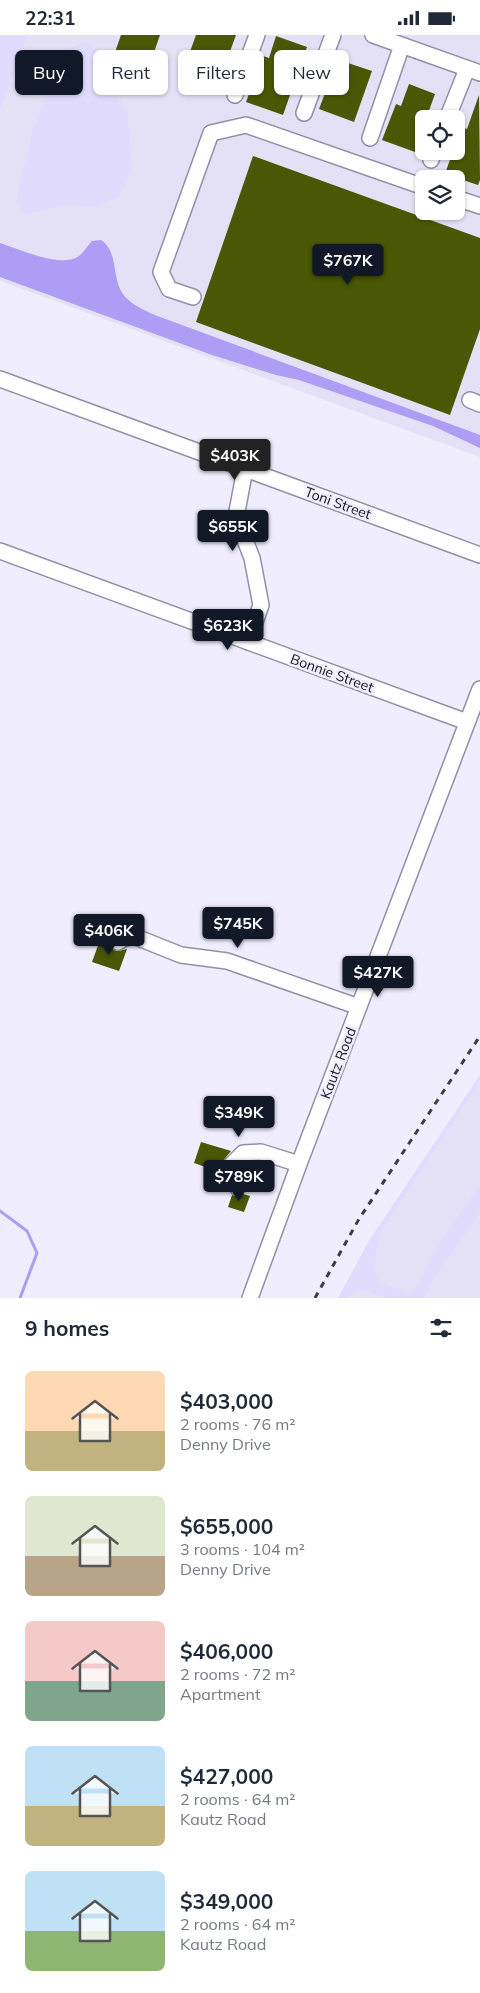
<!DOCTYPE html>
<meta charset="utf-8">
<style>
body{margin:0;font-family:Mulish,sans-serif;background:#f6f6f7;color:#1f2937;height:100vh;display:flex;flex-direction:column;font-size:19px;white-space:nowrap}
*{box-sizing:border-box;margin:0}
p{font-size:16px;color:#747a83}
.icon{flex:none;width:28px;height:28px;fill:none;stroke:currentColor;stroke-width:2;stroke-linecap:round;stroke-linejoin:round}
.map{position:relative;height:1263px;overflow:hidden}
.drawer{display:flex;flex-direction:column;background:#fff;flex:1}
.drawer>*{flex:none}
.top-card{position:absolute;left:15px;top:15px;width:450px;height:45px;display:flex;gap:10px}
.fabs{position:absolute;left:415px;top:75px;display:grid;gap:10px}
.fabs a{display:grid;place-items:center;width:50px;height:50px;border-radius:8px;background:#fff;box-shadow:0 1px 4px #0004;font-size:25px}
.price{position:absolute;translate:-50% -42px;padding:0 11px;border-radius:5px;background:#111827;color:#fff;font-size:16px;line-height:32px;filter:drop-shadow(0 1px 2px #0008)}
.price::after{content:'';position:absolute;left:50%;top:30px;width:15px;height:11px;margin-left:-8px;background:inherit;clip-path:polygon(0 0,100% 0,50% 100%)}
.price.current{background:#222;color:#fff}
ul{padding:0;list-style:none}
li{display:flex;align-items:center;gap:15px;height:125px;padding:0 25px}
li span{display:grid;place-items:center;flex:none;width:140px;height:100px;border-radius:8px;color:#555}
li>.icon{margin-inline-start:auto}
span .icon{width:60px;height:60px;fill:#fffc;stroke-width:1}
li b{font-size:21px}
h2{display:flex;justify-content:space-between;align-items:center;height:60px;padding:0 25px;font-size:21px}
.pill{padding:0 18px;border-radius:8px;background:#fff;box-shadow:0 1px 4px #0004;font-size:18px;line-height:45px}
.pill.current{background:#111827;color:#fff}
.status{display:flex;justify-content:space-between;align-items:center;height:35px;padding:0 25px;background:#fff;direction:ltr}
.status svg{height:14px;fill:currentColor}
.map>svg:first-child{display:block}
</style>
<div class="status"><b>22:31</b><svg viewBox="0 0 49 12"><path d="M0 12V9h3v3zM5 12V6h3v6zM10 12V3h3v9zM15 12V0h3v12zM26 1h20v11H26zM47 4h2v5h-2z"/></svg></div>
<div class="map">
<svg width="480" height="1263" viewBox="0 0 480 1263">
<rect width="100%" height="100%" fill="#f0eefe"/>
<path fill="#e4e1f6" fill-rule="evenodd" d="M28,0h452v422l-480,-176v-169zM424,84h32v32h-32zM424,144h32v32h-32z
M480,1040v223h-142l31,-57z"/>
<path fill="#e1dcfe" d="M0,0h28l-28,77z
M84,6l7,3 19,17 4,32 13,16 4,42 1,15 -13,32 -27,9 -27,-2 -42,10 -7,-12 16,-71 32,-80z
M480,1040v6l-101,153 -6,36 8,12 27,11 5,-2 24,-44 43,-63v29l-47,67 -8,18h-38l-21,-7 -9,-1 -10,8h-9l31,-57z"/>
<path fill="#ad9df4" d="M101,205c18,12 10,37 22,54 6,9 19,15 29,20l328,121v13l-47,-22 -134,-46 -23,-5 -64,-20 -212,-78v-34c19,6 62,26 79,13 5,-4 9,-11 13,-15z"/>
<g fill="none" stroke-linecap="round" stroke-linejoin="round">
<path stroke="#ad9df4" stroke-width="3" d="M0,1176l27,20 10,22 -17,45"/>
</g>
<path fill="#4a5704" d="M121,0h39l-11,32 -35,-12z
M196,0h40l-20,55 -35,-13z
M276,1l31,11 -24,68 -37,-13 17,-46 6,2z
M342,26l30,10 -18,51 -35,-13 11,-29 5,2z
M409,49l26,10 -9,25h-2v8l-9,25 -33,-12 14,-36 5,2z
M479,60l1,85 -2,5 -33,-11 8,-23h3v-8l6,-16 5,2z
M253,121l227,82v91l-30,86 -254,-93z
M100,905l9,3 5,7 4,1 9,-2 -8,22 -27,-9z
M201,1107l30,9 -9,11v13l2,7 -1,6 -16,-5 4,-14 -17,-6z
M243,1159l7,2 -6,16 -16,-5 4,-12 5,1z"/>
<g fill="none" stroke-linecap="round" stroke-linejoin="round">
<defs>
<path id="minor" d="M373,0l107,38
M235,60l22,-60
M304,78l29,-78
M447,84l20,-50
M370,103l32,-93
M431,125l3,-9
M456,163l24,8
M193,262l-24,-8 -8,-17 50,-139 35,-8 178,62
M0,344l480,176
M470,365l10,4
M245,434l-9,48 16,41 9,47 -13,37
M0,516l467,171
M118,907l13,-7 50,20 46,6 132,46
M237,1152l-6,-12v-10l12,-12 18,-1 38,12
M250,1263l49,-134 181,-475"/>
</defs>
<use href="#minor" stroke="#9290a3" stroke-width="18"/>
<use href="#minor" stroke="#fff" stroke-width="15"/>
<path stroke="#3d3c44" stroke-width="3" stroke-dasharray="6 6" stroke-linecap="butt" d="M315,1263l44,-79 121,-183"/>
</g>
<g text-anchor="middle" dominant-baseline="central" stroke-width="5" stroke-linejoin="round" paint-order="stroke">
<g font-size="14" fill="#141319" stroke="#f0eefe">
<text transform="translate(338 468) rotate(20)">Toni Street</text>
<text transform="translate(332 638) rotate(20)">Bonnie Street</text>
<text transform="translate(338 1028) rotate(-69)">Kautz Road</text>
</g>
</g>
</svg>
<div class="fabs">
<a><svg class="icon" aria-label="locate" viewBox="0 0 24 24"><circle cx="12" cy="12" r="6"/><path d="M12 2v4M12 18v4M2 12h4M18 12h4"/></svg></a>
<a><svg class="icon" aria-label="layers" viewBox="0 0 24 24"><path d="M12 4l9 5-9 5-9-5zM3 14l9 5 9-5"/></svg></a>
</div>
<b class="price" style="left:348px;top:251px">$767K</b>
<b class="price current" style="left:235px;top:446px">$403K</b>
<b class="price" style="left:233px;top:517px">$655K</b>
<b class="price" style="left:228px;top:616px">$623K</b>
<b class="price" style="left:238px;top:914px">$745K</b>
<b class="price" style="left:109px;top:921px">$406K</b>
<b class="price" style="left:378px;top:963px">$427K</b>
<b class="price" style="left:239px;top:1103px">$349K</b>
<b class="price" style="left:239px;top:1167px">$789K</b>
<div class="top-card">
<a class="pill current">Buy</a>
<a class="pill">Rent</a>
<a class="pill">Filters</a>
<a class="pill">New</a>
</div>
</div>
<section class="drawer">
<h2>9 homes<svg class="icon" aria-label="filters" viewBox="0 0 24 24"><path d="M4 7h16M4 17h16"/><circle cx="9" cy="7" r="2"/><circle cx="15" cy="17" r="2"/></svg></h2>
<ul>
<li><span style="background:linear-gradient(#ffd9b3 60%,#c2b280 0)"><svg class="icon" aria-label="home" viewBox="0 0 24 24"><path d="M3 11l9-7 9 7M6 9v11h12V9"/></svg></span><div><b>$403,000</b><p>2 rooms · 76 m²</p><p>Denny Drive</p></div></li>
<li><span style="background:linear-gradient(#dfe7d0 60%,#b9a48a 0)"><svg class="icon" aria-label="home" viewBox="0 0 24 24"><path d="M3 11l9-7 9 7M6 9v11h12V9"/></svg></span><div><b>$655,000</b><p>3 rooms · 104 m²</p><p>Denny Drive</p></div></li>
<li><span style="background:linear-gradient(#f6c9c9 60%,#7fa58c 0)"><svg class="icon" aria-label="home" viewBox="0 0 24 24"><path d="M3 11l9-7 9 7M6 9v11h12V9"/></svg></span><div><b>$406,000</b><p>2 rooms · 72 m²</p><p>Apartment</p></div></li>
<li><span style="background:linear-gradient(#bfe0f5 60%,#c2b280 0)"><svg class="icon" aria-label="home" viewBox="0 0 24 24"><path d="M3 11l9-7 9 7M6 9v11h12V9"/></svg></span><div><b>$427,000</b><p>2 rooms · 64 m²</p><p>Kautz Road</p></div></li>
<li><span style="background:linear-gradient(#bfe0f5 60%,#8fb573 0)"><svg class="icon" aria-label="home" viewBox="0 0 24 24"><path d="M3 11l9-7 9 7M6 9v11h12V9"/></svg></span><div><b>$349,000</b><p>2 rooms · 64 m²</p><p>Kautz Road</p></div></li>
</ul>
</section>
